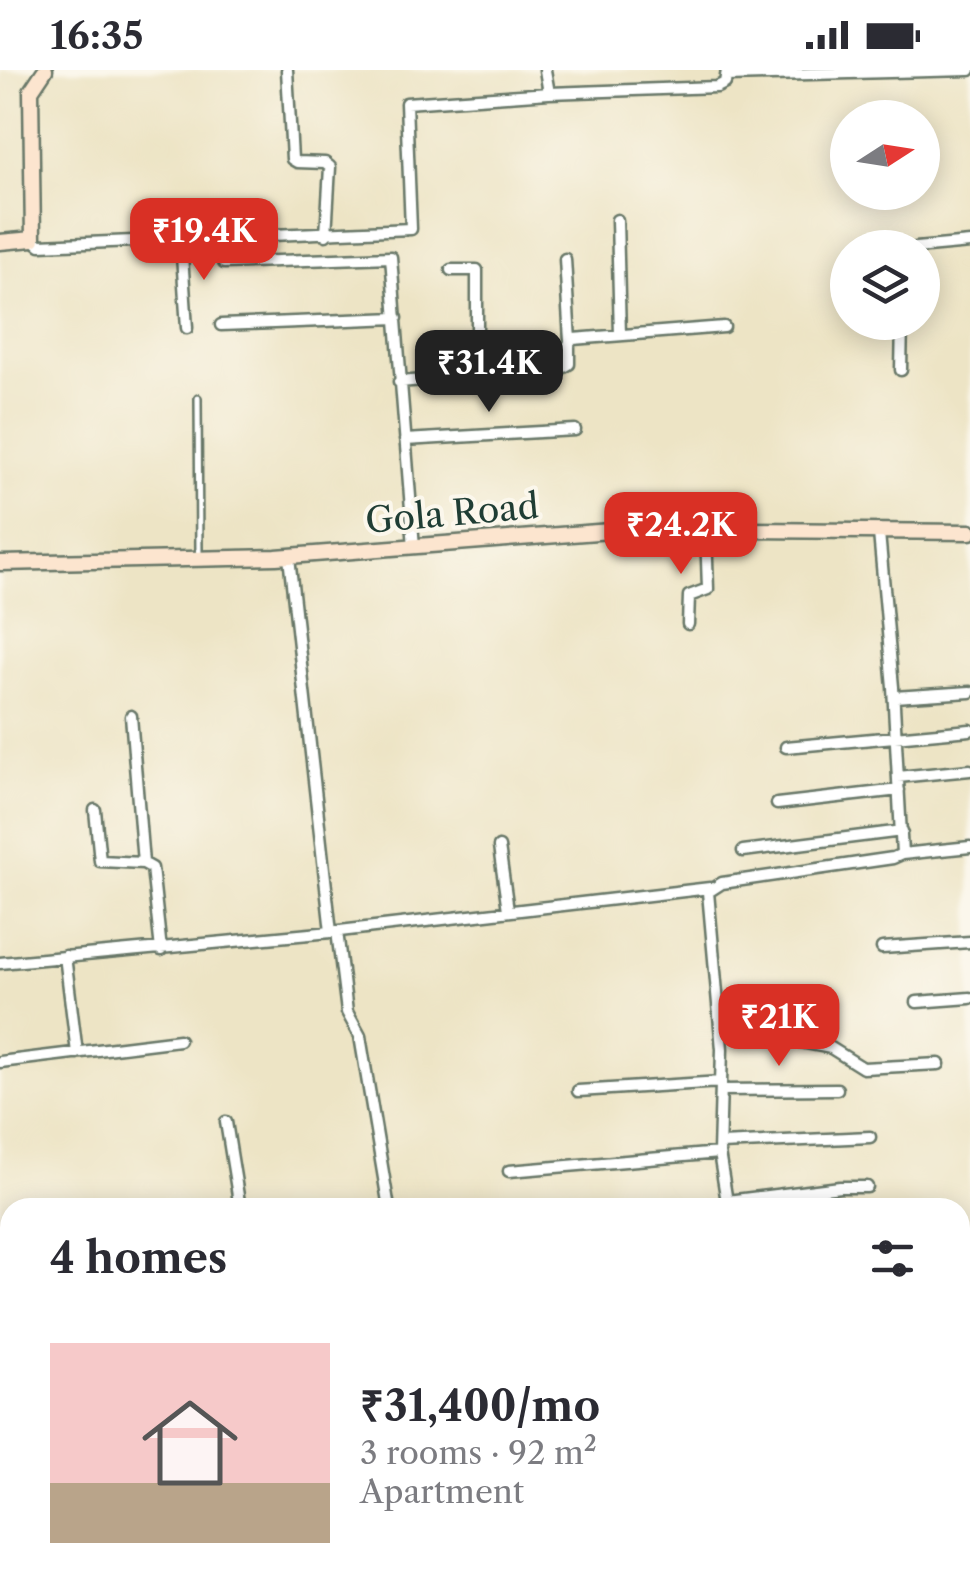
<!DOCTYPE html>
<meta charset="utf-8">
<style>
body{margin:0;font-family:"Libre Caslon Text",serif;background:#f2f2f3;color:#2b2b33;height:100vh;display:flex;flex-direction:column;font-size:38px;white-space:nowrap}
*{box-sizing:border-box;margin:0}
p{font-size:32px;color:#7c7c81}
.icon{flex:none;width:55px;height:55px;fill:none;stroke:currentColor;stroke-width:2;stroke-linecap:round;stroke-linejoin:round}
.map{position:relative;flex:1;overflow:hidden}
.details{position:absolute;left:0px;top:1128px;width:970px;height:392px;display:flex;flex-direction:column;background:#fff;border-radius:30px 30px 0 0;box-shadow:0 5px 25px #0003}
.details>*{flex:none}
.needle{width:65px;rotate:78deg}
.controls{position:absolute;left:830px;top:30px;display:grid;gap:20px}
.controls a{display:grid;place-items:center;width:110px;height:110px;border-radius:50%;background:#fff;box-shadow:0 5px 25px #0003;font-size:50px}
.price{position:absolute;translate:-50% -85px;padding:0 22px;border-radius:20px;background:#d93025;color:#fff;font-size:32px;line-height:65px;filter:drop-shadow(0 2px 5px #0008)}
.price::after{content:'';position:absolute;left:50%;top:60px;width:30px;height:22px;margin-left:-15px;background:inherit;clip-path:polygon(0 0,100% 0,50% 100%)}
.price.active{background:#222;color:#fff}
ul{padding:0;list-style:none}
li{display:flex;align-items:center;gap:30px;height:250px;padding:0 50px}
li+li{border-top:2px solid #e1e1e2}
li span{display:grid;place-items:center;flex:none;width:280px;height:200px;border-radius:0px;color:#555}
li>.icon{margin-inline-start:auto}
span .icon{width:120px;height:120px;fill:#fffc;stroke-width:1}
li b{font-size:42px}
h2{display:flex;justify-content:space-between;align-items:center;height:120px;padding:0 50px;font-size:42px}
.status{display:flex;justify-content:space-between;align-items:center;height:70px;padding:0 50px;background:#fff;direction:ltr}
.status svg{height:28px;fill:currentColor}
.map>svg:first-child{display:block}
</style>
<div class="status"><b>16:35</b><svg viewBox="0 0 49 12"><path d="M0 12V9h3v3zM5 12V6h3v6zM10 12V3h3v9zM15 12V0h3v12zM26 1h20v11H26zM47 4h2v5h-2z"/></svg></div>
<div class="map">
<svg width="970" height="1518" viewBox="0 0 970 1518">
<rect width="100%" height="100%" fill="#fbf7ec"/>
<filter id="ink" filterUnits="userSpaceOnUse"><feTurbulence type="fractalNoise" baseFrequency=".01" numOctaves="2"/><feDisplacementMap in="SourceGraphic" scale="20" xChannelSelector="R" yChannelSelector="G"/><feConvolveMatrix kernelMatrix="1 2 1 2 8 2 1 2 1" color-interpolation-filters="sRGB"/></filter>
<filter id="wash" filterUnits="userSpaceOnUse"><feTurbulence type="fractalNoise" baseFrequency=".0048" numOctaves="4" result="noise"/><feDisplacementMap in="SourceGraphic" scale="40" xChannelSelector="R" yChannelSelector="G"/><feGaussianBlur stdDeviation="2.25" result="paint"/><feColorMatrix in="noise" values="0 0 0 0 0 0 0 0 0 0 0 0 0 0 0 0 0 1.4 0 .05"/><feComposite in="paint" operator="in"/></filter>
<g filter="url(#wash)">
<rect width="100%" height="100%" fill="#ede4c5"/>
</g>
<g filter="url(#ink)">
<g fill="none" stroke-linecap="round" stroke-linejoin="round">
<defs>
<path id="lane" d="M198,328l1,157"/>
<path id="street" d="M287,0l5,89 5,3 28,1 5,4 -4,68
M545,0l4,23
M727,6l243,-6
M617,150l3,115
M33,169l7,6 371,-16 -5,-126 143,-10 168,-6 8,-4 2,-13
M181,171l6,87
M916,178l54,-5
M565,189l5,82
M224,193l167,-6 23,290
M451,200h26v106
M221,255l176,-7
M901,300l1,-48
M399,312l162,-13 8,-5v-20l4,-5 151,-12
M405,370l170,-10
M289,487l42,375
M688,554l1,-28 19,-7 -2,-58
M894,627l76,-5
M131,646l12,147
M786,677l184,-17
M898,707l72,-7
M777,734l122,-14
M95,740l5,51 43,2 9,5 9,82
M499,777l9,63
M743,781l159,-20
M902,784l68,-7
M337,861l10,81 13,24 29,172
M882,878l88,-6
M65,886l12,97
M0,893l331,-31 379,-44
M917,932l53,-4
M721,963l42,2 68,13 32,20 76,-4
M0,992l179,-22
M721,1020l116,-1
M578,1021l143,-9
M226,1052l14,86
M721,1074l149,-7
M509,1101l210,-18
M727,1131l113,-14h27
M728,1138l-9,-55 3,-104 -14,-157 14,-9 171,-25 9,-4 -9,-167 -14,-154
M960,1192l10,-1
M960,1254l10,-1
M114,1510l1,8
M188,1510l2,8
M359,1510l2,8
M939,1518l4,-8"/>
<path id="secondary" d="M0,172l33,-3 -2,-148 14,-21
M0,493l276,-6 360,-28 334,3
M960,1393l10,-1
M45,1518l48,-8"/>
</defs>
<use href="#lane" stroke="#677767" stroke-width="10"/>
<use href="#street" stroke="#677767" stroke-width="15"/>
<use href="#secondary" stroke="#677767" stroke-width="19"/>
<use href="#lane" stroke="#fff" stroke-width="5"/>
<use href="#street" stroke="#fff" stroke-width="10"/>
<use href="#secondary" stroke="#fce5cf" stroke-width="14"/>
</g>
</g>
<g text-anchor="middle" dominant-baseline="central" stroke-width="8" stroke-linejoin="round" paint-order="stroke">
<g font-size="35" fill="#1f3d34" stroke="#fbf7ec">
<text transform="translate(452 443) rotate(-5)">Gola Road</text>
</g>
</g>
</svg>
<div class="controls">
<a><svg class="needle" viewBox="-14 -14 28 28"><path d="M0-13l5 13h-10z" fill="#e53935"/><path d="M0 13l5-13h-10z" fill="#7c7c81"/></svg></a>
<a><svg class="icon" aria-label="layers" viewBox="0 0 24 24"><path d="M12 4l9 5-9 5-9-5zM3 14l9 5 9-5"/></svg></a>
</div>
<b class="price" style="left:204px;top:213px">₹19.4K</b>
<b class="price active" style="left:489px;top:345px">₹31.4K</b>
<b class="price" style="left:681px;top:507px">₹24.2K</b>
<b class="price" style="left:779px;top:999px">₹21K</b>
<section class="details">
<h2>4 homes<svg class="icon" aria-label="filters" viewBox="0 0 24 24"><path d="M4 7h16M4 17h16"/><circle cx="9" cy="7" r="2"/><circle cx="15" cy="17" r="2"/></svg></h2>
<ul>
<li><span style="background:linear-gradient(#f6c9c9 70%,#b9a48a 0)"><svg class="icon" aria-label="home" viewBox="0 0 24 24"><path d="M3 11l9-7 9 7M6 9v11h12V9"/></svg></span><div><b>₹31,400/mo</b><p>3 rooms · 92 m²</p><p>Apartment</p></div></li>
</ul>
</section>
</div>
